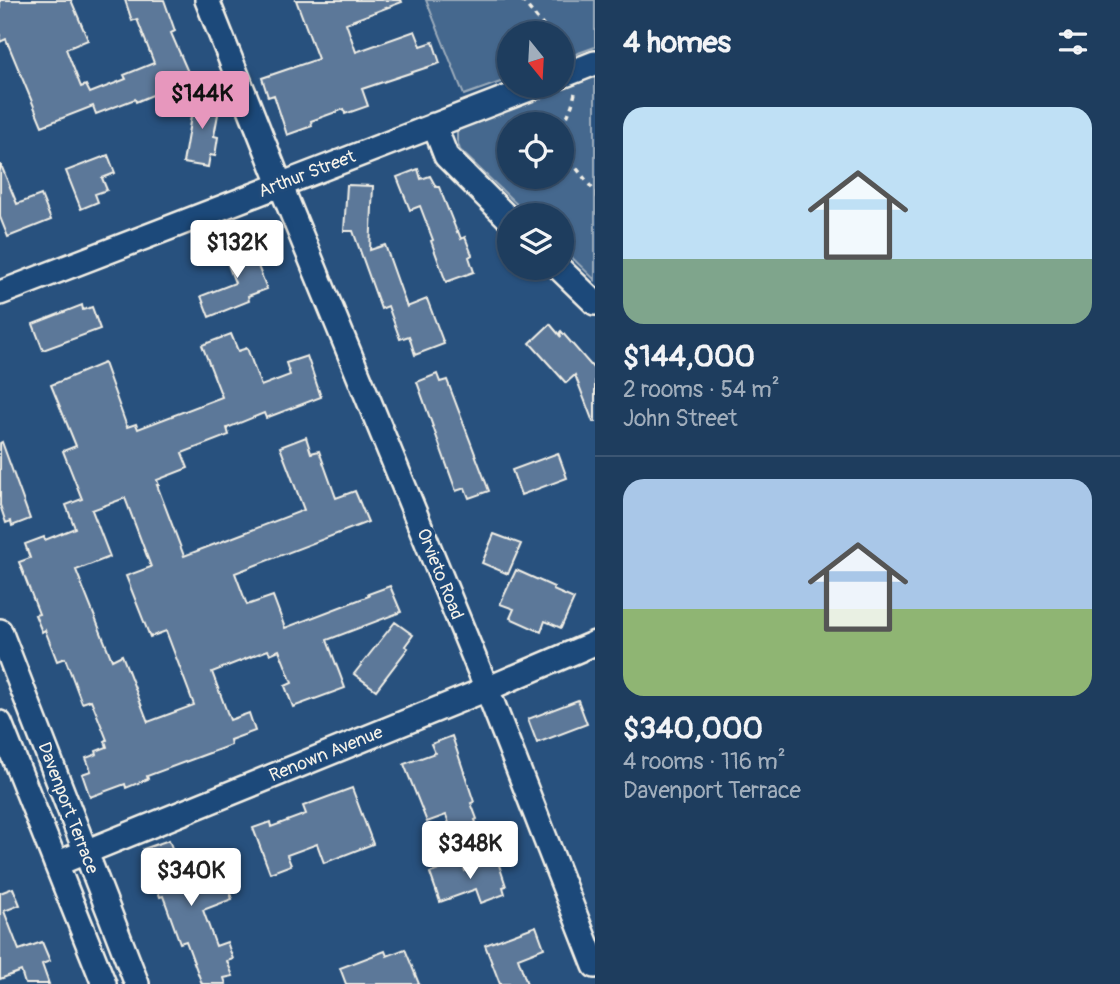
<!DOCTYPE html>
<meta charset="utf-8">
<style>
body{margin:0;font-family:Pangolin,sans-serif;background:#264464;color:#f1f3f6;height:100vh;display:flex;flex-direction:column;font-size:26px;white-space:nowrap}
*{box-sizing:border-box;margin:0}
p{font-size:23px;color:#a1aebc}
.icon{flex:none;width:38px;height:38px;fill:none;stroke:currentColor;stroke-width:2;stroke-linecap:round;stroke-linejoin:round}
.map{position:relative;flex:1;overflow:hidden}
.side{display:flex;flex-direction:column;background:#1e3d5e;width:525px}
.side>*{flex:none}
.needle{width:46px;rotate:162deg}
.controls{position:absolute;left:497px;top:21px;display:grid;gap:14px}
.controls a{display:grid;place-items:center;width:77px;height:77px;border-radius:50%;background:#1e3d5e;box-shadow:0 2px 5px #0004,0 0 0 2px #3c5673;font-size:35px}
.price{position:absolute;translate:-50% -60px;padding:0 16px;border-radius:7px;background:#fff;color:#222;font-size:23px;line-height:46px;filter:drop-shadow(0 2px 4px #0008)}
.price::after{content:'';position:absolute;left:50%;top:42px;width:21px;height:16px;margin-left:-10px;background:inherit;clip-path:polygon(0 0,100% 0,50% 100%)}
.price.selected{background:#e797bd;color:#111}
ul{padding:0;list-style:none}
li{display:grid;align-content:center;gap:14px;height:371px;padding:0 28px}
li+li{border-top:2px solid #3c5673}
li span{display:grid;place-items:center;height:217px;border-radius:21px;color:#555}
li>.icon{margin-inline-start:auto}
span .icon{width:126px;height:126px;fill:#fffc;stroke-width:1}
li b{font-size:30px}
h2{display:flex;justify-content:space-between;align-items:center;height:84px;padding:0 28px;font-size:30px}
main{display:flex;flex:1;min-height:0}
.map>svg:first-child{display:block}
</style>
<main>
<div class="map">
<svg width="595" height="984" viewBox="0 0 595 984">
<rect width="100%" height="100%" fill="#28517e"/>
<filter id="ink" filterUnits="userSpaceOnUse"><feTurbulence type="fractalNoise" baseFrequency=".0143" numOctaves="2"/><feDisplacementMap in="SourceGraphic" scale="14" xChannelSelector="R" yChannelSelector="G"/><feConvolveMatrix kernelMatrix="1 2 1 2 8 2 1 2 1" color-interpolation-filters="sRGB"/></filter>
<g filter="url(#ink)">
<path fill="#45688e" stroke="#9cacbb" stroke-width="2" fill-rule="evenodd" d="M426,0h169v47l-33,12v-26h-53v46l-45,16z
M595,76v204l-33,-32v-33h-34l-68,-65 -3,-10v-9l8,-6zM509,124h53v53h-53z"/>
<path fill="#5b7899" stroke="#f4f1e8" stroke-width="2" fill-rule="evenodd" d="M0,0h71l17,40 -22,9 15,38 5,-2 4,8 36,-14 -2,-4 30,-12 -17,-44 -5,2 -7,-21h39l11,31 -4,2 20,46 -55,23 -1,-3 -39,15 -3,-8 -51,20 -36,-87 -6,3z
M296,0h105l1,2 -56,21 10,29 59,-21 6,15 12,-4 7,21 -78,26 6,17 -23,8 -1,-5 -33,12 1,5 -25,9 -13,-40 -6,2 -6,-19 56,-19z
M195,93l26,5 -7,38 4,1 -3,19 -5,-1 -2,12 -25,-4z
M108,155l7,18 -13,5 5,12 -12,4 3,8 -17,7 -15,-38z
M0,165h1l16,39 24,-9 10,25 -43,17 -8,-20z
M418,169l3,10 9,-3 6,11h3l18,45 1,-1 3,8 4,-2 7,18 -3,2 5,15 -28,10 -15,-41 2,-1 -13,-34 -10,4 -13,-33z
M347,185l26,1 -3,64 15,-5 22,62 20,-8 17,45 -29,11 -6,-19 -9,3 -12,-33 -7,3 -28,-78h-9z
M251,240l10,26h-3l9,23 -19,7 1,5 -40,16 -8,-21 34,-13 -12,-32z
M82,305l1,5 9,-3 8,22 -57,21 -10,-26z
M550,324l11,13 -1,-5 1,-1 34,39v52h-2l-18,-47 -9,8 -36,-40z
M231,334l7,17 9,-3 14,38 29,-11 -4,-12 21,-7 14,41 -55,21 -2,-5 -37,15 2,7 -47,18 6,15 -31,12 2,5h-2l27,71 120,-46 -24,-63 26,-10 5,16 8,-2 17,47 19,-7 13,31 -133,51 12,32 26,-9 12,32 84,-32 -1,-2 22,-8 11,26 -74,28 18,48 -52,19 -8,-21 7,-3 -13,-33 -9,4 -2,-4 -56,22 18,48 19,-7 6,18 -25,9 1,5 -84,31 1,3 -22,9 -1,-4 -35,13 -8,-23 9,-3 -5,-13 11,-4 -1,-3 11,-4 -2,-6 2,-1 -16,-40 -9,3 -17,-45 -8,3 -12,-31 -3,2 -7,-17 4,-1 -20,-52 11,-4 -5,-14 19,-7 1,3 30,-12 -9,-23 16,-6 -19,-48 13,-5 -25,-61 53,-22 23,64 9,-3 2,5 84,-32 -20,-52zM125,498l26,69 -25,9 24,61 16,-6 28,74 -46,17 -26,-67 -10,5 -36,-90 34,-13 -18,-47z
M437,374l3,8 7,-2 42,111 -20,7 -4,-10 -9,3 -39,-109z
M2,442l28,77 -18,7 -1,-5 -5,2 -6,-18v-62z
M558,453l9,25 -46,17 -9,-25z
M494,534l27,10 -13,30 -26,-11z
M516,570l38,17 -1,3 21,9 -13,29 -16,-7 -4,11 -31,-14 4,-9 -14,-5z
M395,622l18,13 -8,11 3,2 -32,42 -22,-16z
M578,700l9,24 -50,19 -9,-24z
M452,736l22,66 -3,1 6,16 -2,1 3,8 -24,9 -8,-22 -19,7 -23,-58 31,-11 -4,-9z
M352,788l21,56 -49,19 -7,-19 -30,11 4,10 -21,8 -17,-45 17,-6 1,5 35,-13 -3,-8z
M169,840l7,19 23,-8 13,37 14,-5 6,16 -29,11 13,36 11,-4 6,17 -6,2 6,15 -9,2 2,6h-24l-16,-43 -6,2 -17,-47 -3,1 -17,-48z
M497,859l9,27 -3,1 2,7 -24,9 -5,-14 -36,13 -10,-29 32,-11 3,9z
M13,888l7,17 -16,6 15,39 23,-8 8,19 -8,3 7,20h-24l-4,-13 -21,8v-86z
M536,926l8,22 -26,10 9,26h-27l-15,-39z
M405,949l14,35h-73l-6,-16 45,-17 2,5z"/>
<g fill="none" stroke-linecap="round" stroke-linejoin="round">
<defs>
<path id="street" d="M207,0l73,184 207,505 108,277
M562,76l33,-13
M434,125l12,31 63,63
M559,268l36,35
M0,293l537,-207
M0,631l137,353
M0,723l104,261
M56,864l431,-175 108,-46"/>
</defs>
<use href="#street" stroke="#f4f1e8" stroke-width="28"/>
<path stroke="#f4f1e8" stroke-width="3.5" stroke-dasharray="5 5" stroke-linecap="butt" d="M522,0l27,33
M575,93l-3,12 -7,17 2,28 4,11 24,31"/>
<use href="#street" stroke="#1f4a7a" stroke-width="23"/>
</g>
</g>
<g text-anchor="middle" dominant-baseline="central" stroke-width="7" stroke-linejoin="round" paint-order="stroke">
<g font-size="18" fill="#f4f1e8" stroke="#1f4a7a">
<text transform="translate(307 174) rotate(-21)">Arthur Street</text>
<text transform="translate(440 574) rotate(68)">Orvieto Road</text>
<text transform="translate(326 754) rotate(-22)">Renown Avenue</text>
<text transform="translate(68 808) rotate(69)">Davenport Terrace</text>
</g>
</g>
</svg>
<div class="controls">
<a><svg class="needle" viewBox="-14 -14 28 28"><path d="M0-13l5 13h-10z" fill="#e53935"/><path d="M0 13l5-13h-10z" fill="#a1aebc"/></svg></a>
<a><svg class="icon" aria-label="locate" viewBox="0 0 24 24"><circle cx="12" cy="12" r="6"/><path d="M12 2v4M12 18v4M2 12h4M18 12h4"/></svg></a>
<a><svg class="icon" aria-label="layers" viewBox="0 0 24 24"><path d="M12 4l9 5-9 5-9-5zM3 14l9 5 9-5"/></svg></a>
</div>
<b class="price selected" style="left:202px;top:131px">$144K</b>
<b class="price" style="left:237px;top:280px">$132K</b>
<b class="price" style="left:470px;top:881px">$348K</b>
<b class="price" style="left:191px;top:908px">$340K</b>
</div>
<section class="side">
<h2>4 homes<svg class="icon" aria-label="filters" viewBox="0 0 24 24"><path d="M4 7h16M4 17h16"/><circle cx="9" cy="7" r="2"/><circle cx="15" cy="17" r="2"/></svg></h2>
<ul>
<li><span style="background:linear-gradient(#bfe0f5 70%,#7fa58c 0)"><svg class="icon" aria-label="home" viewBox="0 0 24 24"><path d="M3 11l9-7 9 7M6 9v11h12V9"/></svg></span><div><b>$144,000</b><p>2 rooms · 54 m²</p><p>John Street</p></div></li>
<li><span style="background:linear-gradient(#a9c7e8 60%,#8fb573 0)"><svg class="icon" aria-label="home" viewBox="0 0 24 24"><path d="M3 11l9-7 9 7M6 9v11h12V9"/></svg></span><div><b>$340,000</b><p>4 rooms · 116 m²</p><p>Davenport Terrace</p></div></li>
</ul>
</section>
</main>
